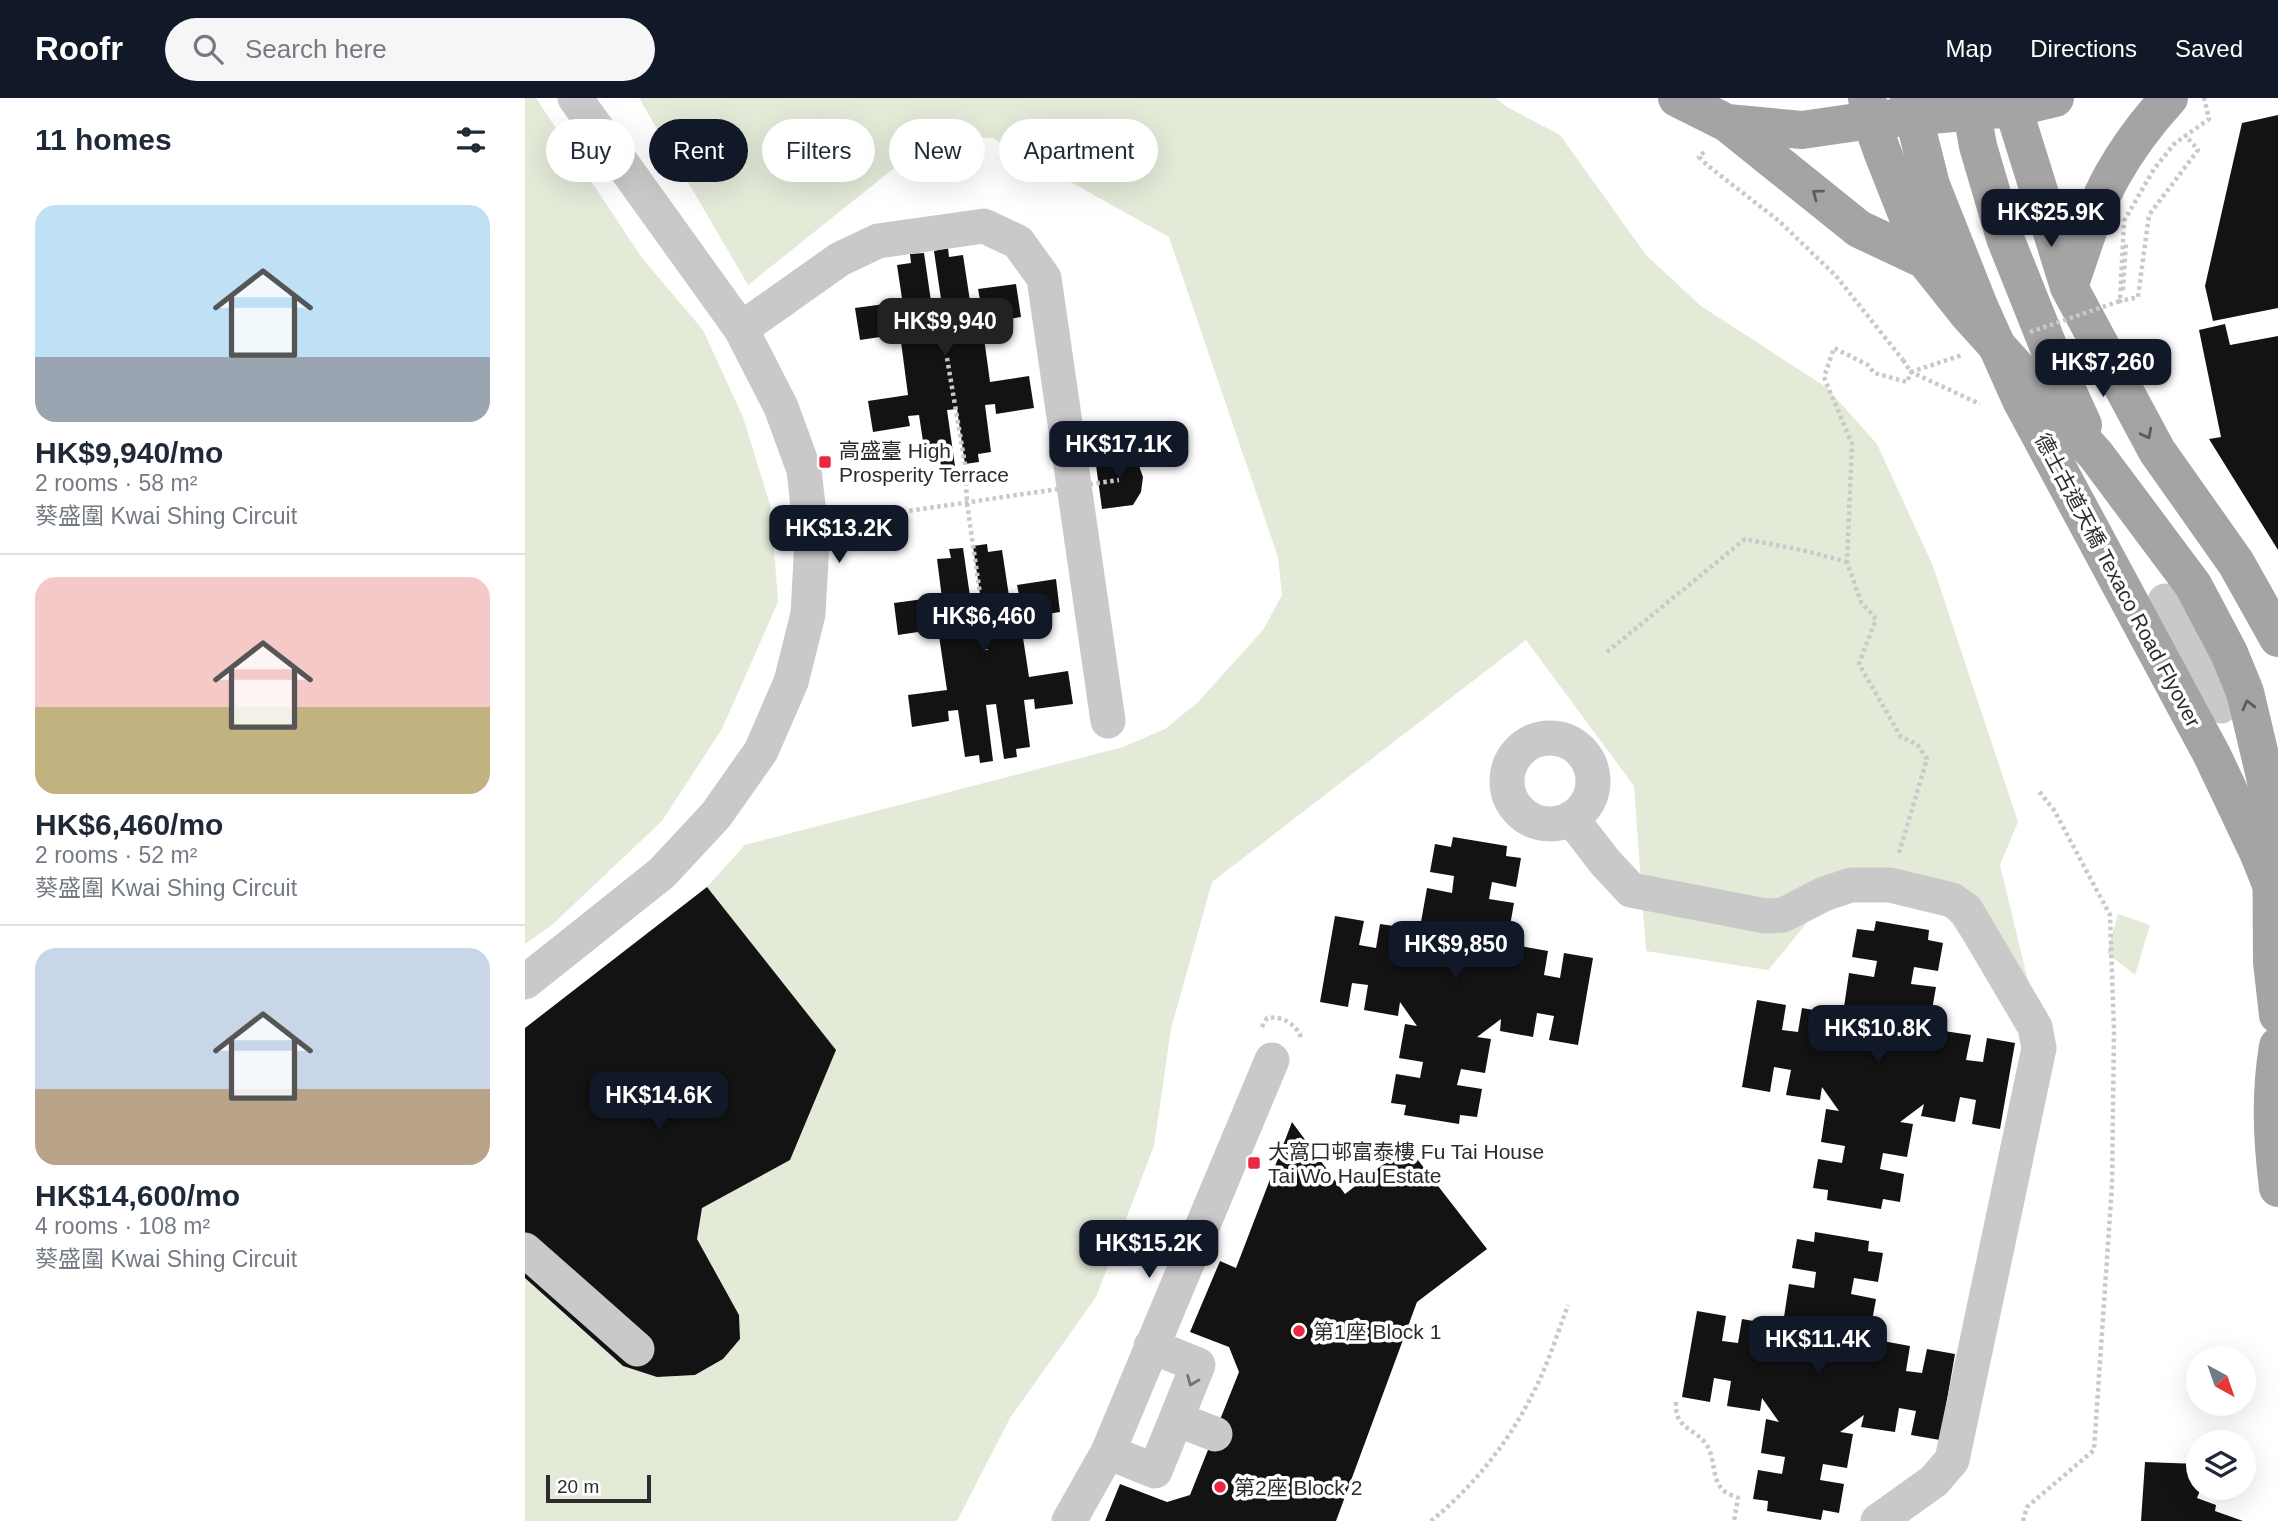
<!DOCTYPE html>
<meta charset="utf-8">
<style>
body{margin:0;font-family:Helvetica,"Noto Sans TC",sans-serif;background:#f6f6f7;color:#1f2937;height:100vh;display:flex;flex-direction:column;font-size:26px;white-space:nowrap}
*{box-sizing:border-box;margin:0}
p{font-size:23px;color:#747a83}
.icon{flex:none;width:38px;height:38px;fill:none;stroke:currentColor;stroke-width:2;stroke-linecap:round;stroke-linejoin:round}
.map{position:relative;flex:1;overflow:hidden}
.sheet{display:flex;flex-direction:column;background:#fff;width:525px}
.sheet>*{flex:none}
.banner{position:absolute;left:21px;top:21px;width:665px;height:63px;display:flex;gap:14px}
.needle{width:46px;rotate:140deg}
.fabs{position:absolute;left:1661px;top:1248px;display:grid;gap:14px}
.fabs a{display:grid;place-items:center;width:70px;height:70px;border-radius:50%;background:#fff;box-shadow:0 7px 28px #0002;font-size:35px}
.scale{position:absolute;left:21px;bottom:18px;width:105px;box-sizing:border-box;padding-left:7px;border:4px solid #2c2c2c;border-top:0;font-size:19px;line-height:24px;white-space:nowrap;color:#2c2c2c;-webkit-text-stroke:5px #fff;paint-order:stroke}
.price{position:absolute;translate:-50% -60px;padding:0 16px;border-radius:14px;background:#111827;color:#fff;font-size:23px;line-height:46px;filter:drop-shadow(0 2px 4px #0008)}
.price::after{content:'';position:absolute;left:50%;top:42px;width:21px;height:16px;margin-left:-10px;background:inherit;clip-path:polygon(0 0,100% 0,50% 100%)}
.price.current{background:#222;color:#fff}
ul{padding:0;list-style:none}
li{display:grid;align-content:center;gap:14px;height:371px;padding:0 35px}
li+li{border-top:2px solid #e0e1e3}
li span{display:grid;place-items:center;height:217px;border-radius:21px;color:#555}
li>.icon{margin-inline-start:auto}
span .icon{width:126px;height:126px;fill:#fffc;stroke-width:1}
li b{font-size:30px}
h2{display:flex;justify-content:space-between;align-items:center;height:84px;padding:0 35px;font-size:30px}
.pill{padding:0 24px;border-radius:32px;background:#fff;box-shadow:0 7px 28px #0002;font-size:24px;line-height:63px}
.pill.current{background:#111827;color:#fff}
header{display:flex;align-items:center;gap:42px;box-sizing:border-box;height:98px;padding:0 35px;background:#111827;color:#fff}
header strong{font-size:33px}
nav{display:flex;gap:38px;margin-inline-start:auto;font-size:24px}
.search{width:490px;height:63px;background:#f6f6f7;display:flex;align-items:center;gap:18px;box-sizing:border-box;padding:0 24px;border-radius:38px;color:#747a83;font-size:26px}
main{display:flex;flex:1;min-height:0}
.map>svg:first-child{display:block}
</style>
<header>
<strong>Roofr</strong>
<div class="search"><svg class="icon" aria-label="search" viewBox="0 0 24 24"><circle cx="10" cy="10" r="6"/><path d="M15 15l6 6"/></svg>Search here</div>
<nav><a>Map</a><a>Directions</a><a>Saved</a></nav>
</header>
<main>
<section class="sheet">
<h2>11 homes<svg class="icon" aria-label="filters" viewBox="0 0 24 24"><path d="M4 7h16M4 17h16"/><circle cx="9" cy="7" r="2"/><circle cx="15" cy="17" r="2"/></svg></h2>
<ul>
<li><span style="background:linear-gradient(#bfe0f5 70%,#9aa5b1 0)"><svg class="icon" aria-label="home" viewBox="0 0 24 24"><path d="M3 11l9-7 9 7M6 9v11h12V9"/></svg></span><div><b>HK$9,940/mo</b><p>2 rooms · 58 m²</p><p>葵盛圍 Kwai Shing Circuit</p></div></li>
<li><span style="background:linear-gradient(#f6c9c9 60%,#c2b280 0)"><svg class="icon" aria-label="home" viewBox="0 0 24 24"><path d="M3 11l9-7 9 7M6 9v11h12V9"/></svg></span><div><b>HK$6,460/mo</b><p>2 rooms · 52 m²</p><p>葵盛圍 Kwai Shing Circuit</p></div></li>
<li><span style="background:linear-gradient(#c9d6e8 65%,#b9a48a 0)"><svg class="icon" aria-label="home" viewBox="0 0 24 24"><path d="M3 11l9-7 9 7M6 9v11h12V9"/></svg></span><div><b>HK$14,600/mo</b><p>4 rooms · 108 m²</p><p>葵盛圍 Kwai Shing Circuit</p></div></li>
</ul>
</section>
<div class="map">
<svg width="1753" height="1423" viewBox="0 0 1753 1423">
<rect width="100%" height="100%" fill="#fff"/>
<path fill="#e3ead8" d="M0,0h11l106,160 61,72 40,87 28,91 7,94 -56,127 -60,92 -109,103 -28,20z
M114,0h857l11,9 53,28 86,120 55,51 125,81 51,57 56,122 85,256 -18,43 44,182 -112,-150 -79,-30 -85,103 -122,-19 -12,-165 -108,-146 -314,242 -41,147 -17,117 -58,151 -86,121 -53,103h-432v-243l98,88 34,11 38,-2 28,-16 17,-20 -1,-24 -42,-76 5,-31 133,-158 -128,-163 38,-42 378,-98 42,-18 33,-27 65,-72 19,-35 -4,-38 -109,-320 -177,-99 -42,-1 -42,20 -160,128z
M1593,816l32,11 -15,50 -28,-22z"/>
<path fill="#131313" d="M1753,17v193l-65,13 -8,-35 37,-163z
M423,150l1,9 14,-2 7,46 10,-1 -2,-11 38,-5 5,33 -39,6 8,59 39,-6 5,32 -38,6 -1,-10 -10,1 6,47 -13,2 1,8 -14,2 -8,-55 -10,1 8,56 -14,2 -1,-9 -14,2 -7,-46 -11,1 2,10 -37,6 -5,-31 40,-6 -8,-61 -40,6 -5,-32 37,-5 1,10 11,-1 -7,-47 14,-2 -1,-9 14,-1 8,55 10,-2 -8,-55z
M1700,226l5,21 48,-9v214l-69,-111 12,-2 -22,-107z
M600,356l13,9 5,14 -2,15 -8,13 -31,4 -7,-51z
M462,446l1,8 14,-2 7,46 10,-1 -2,-10 39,-6 4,33 -40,6 9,59 39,-6 5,33 -38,5 -1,-10 -10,1 6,47 -14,2 1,8 -13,2 -8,-55 -10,1 7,56 -13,2 -1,-8 -14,2 -7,-47 -10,1 1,10 -37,6 -4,-32 39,-5 -9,-61 -40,6 -4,-32 37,-5 2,10 10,-2 -6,-47 14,-1 -2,-9 14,-1 8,55 10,-2 -8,-55z
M928,739l54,9 -1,10 15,2 -5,29 -24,-5 -3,17 25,4 -6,34 -13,-3 17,25 3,-14 33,6 -4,24 16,3 4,-25 29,5 -15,87 -29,-5 5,-24 -17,-3 -4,24 -33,-6 1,-12 -24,18 14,2 -6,34 -24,-4 -4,16 25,4 -5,28 -17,-2 -1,9 -55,-9 2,-10 -15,-2 5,-29 24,4 3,-16 -24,-4 6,-34 12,2 -17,-24 -2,14 -34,-6 4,-25 -16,-2 -4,24 -28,-5 15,-86 29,5 -5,24 17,3 4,-24 34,5 -2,13 23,-18 -14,-2 6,-34 25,5 2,-17 -24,-4 5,-28 16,3z
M182,789l129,163 -46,110 -88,48 -5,31 42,76 1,24 -17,20 -28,16 -38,2 -34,-11 -98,-88v-250z
M1351,823l53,9 -1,10 15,3 -5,28 -24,-4 -3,17 25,3 -6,34 -12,-2 17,24 2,-13 34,5 -5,25 17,2 4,-24 28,5 -15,86 -28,-5 4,-24 -16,-3 -5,25 -34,-6 3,-12 -24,18 13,2 -6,33 -24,-4 -3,16 24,5 -4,28 -17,-3 -2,10 -54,-9 1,-10 -15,-2 5,-29 24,4 3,-17 -24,-4 5,-33 13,2 -17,-24 -2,13 -34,-5 5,-25 -17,-3 -4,25 -28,-5 15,-87 29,5 -4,25 16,2 4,-24 34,6 -2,12 23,-17 -13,-2 5,-34 25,4 3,-16 -25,-4 5,-28 17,2z
M767,1024l53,72 62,-48 80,103 -70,53 -81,219h-231l15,-37 47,18 23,-7 49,-123 -10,-25 -39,-15 30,-71 16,7z
M1290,1134l54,9 -1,10 15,2 -5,29 -24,-4 -3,16 25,5 -6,33 -12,-2 16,24 3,-14 33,6 -4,25 16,2 5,-24 28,5 -15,86 -29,-5 5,-24 -17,-3 -4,24 -34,-5 3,-12 -24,17 13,2 -6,34 -24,-4 -3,16 24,4 -5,29 -16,-3 -2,10 -54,-9 1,-10 -15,-2 5,-29 24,4 3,-17 -24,-4 5,-34 13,3 -17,-24 -2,13 -33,-5 4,-25 -17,-3 -4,24 -28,-5 15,-86 29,5 -4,25 16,2 4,-24 34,6 -2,12 23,-17 -13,-3 5,-33 25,4 2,-16 -24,-4 5,-29 17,3z
M1620,1364l53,2v24h3l-4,10 19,7 -1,6 28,10h-102z"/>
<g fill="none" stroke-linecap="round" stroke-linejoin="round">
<path stroke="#c9c9c9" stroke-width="4.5" stroke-dasharray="3.5 3.5" stroke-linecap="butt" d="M1179,54l-5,5 8,8 72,56 57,55 67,84
M1598,192l3,-48
M1596,205l-1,-2 18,-4 11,-82 49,-65 -13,-15
M422,260l18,106 2,39 14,98 5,49
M1082,554l138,-113 57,11 45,12
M1374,755l28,-94 -10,-15 -16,-7 -42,-73 17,-45 -15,-17 -14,-40 5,-118 -28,-67 10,-29 34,17 6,8 33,9 4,-10 69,32
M737,929l5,-9c15,-2 25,4 33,16v4
M1151,1304c-2,27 18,25 30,42 10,14 5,35 17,46 4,4 11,6 15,8l-4,23
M906,1423c41,-33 78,-79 101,-126 15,-28 25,-60 36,-90
M1498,1423l4,-14 67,-57 18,-265 2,-154 -4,-116 -56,-105 -16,-20"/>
<path stroke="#c9c9c9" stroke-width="35" d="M216,231l99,-70 38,-18 106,-15 34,16 26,36 64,443
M1640,503l56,105
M982 683a43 43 0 1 1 86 0a43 43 0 1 1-86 0Z
M1046,720l34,44 26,28 134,26 18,-1 41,-21 27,-9h39l62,15 14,10 69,117 4,21 -87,412 -18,21 -56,40
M0,884l137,-109 54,-58 45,-64 30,-69 17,-68 4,-72 -8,-72 -23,-63 -40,-78 -166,-231
M0,1152l112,99
M651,1321l39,15
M583,1354l47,19 43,-106 -47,-19
M544,1423l39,-69 164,-392"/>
<path stroke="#a4a4a4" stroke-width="38" d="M1152,0l50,25 75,7 69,-10 142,-12 42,-10
M1342,0l4,22 11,31 43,109 43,54 128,141 97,130 36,68 16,39 26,110 1,160 6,53
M1453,0l-6,15 6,33 27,92 52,130 26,57
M1485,0l59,189 88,164 79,112 42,75
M1202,25l132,106 66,31
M1544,189c13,-37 24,-77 43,-111 15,-27 36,-55 57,-78
M1753,948c-8,48 -6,93 0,142"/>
<path stroke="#c9c9c9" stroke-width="4.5" stroke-dasharray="3.5 3.5" stroke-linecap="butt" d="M1505,234l90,-31 4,-80 30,-52 20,-25 35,-25 -5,-21
M1378,262l8,12 51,-17
M329,421l265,-39"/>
<path stroke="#a4a4a4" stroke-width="38" d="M1384,0l22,87 48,121 42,94 191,355 46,97 20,50"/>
</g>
<defs><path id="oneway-chevron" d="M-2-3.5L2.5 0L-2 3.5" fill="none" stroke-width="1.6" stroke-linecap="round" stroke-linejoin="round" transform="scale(1.75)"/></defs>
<g stroke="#5c5c5c">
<use href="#oneway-chevron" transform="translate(1292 96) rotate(-143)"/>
<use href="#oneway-chevron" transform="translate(1622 336) rotate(62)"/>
<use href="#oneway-chevron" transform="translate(1723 607) rotate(-104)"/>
</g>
<use stroke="#737373" href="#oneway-chevron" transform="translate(667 1283) rotate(112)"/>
<g fill="#ea2743" stroke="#fff" stroke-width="2.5">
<rect x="293" y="357" width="14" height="14" rx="3.5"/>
<rect x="722" y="1058" width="14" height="14" rx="3.5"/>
<circle cx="774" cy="1233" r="7"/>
<circle cx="695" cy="1389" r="7"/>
</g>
<g text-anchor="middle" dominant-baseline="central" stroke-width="7" stroke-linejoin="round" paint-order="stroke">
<g font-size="21" fill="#2c2c2c" stroke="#fff" text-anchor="start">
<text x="314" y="352">高盛臺 High<tspan x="314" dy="24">Prosperity Terrace</tspan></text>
<text x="743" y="1053">大窩口邨富泰樓 Fu Tai House<tspan x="743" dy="24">Tai Wo Hau Estate</tspan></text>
<text x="788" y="1233">第1座 Block 1</text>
<text x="709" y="1389">第2座 Block 2</text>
</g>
<g font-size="21" fill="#2c2c2c" stroke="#fff">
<text transform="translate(1593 482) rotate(62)">德士古道天橋 Texaco Road Flyover</text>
</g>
</g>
</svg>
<div class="fabs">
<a><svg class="needle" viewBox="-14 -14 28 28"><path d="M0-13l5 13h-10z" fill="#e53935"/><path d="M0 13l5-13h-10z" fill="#747a83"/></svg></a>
<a><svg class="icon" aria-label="layers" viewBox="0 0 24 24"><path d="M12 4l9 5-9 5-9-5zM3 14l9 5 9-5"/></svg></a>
</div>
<div class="scale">20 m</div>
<b class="price" style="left:1526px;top:151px">HK$25.9K</b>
<b class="price current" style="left:420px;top:260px">HK$9,940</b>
<b class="price" style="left:1578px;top:301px">HK$7,260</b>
<b class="price" style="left:594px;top:383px">HK$17.1K</b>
<b class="price" style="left:314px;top:467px">HK$13.2K</b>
<b class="price" style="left:459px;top:555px">HK$6,460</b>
<b class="price" style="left:931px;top:883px">HK$9,850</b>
<b class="price" style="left:1353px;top:967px">HK$10.8K</b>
<b class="price" style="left:134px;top:1034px">HK$14.6K</b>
<b class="price" style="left:624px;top:1182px">HK$15.2K</b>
<b class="price" style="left:1293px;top:1278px">HK$11.4K</b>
<div class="banner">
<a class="pill">Buy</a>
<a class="pill current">Rent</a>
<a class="pill">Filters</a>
<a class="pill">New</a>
<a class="pill">Apartment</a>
</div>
</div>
</main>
